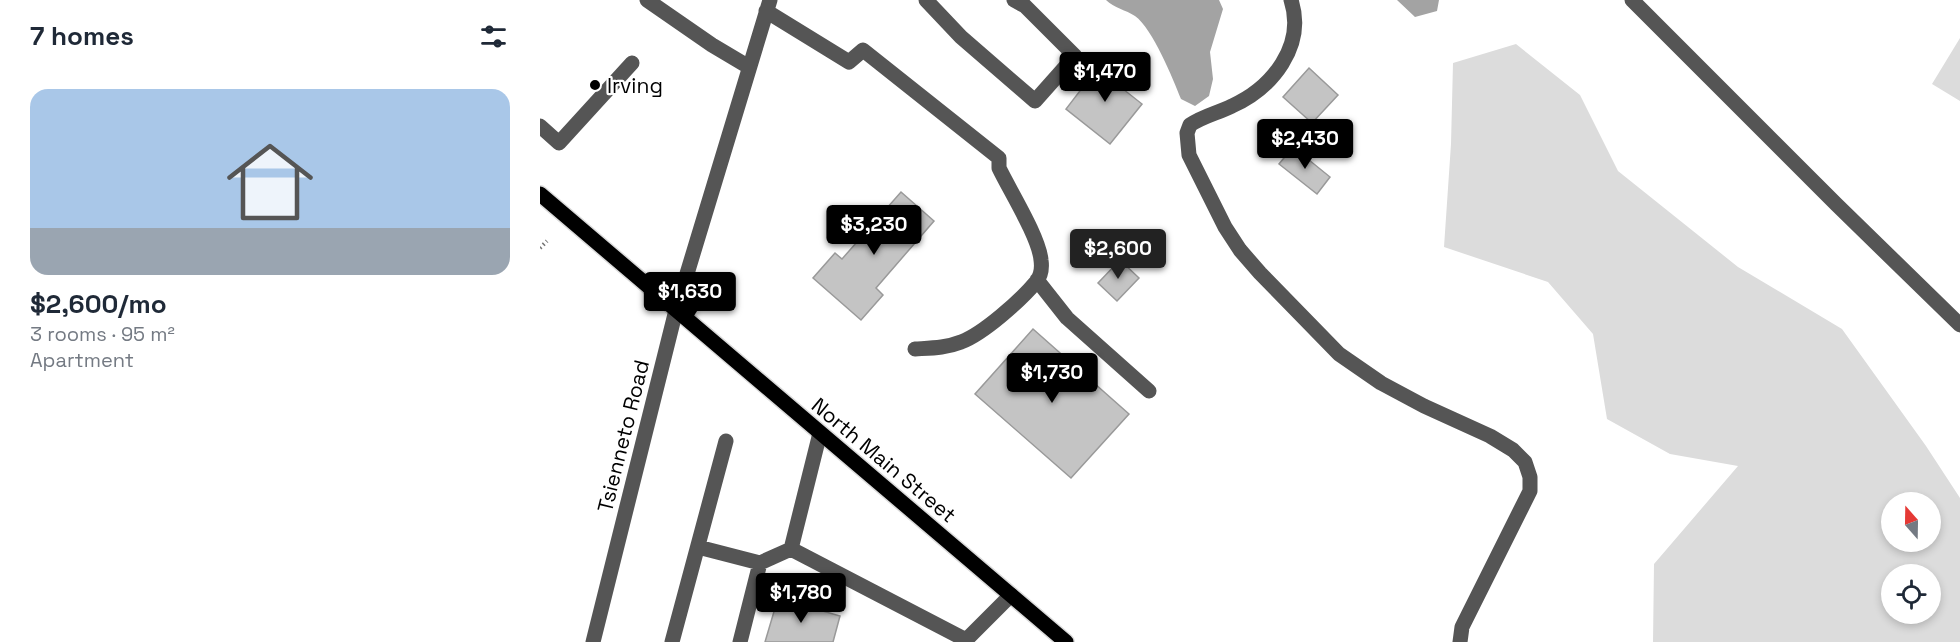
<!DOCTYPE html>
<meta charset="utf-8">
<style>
body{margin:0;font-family:"Space Grotesk",sans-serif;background:#f2f2f3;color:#1f2937;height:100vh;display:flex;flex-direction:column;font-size:22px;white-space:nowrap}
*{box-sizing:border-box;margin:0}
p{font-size:20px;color:#747a83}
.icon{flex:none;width:33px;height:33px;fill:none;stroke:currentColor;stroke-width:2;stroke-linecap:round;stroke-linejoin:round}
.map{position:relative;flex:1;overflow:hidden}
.panel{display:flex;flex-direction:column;background:#fff;width:540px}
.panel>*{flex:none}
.needle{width:39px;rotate:340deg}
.controls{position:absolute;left:1341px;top:492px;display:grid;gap:12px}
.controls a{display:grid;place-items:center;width:60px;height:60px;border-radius:50%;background:#fff;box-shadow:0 3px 9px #0003;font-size:30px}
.price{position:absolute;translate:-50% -51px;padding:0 14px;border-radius:6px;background:#000;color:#fff;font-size:20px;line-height:39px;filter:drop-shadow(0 2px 3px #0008)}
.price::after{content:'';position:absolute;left:50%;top:36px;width:18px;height:14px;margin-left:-9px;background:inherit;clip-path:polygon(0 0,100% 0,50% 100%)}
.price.current{background:#222;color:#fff}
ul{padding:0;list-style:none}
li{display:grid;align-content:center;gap:12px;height:318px;padding:0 30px}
li span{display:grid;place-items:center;height:186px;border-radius:18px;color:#555}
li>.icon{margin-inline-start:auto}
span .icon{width:108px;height:108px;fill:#fffc;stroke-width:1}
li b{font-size:26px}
h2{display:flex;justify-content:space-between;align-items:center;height:72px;padding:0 30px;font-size:26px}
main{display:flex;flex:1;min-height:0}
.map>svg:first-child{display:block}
</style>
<main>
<section class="panel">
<h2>7 homes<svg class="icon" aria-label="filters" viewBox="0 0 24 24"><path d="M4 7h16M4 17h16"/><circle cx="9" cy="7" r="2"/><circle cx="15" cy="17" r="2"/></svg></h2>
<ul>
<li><span style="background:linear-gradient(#a9c7e8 75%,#9aa5b1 0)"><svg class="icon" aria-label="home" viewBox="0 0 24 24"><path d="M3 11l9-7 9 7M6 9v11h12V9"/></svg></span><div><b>$2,600/mo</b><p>3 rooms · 95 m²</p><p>Apartment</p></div></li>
</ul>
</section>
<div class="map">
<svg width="1420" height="642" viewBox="0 0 1420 642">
<rect width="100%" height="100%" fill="#fff"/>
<path fill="#dcdcdc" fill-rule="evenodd" d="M1420,38v63l-28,-17z
M976,44l64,51 38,76 120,96 104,62 84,117 34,52v144h-307l1,-78 84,-98 -68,-12 -63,-35 -14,-85 -45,-52 -104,-35 7,-103 2,-81zM1352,502h38v40h-38zM1352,574h38v40h-38z"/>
<path fill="#a3a3a3" d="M566,0h113l4,9 -13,43 3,27 -4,17 -14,10 -14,-7c-8,-20 -28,-70 -46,-83 -9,-6 -21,-8 -29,-16z
M857,0h42l-2,11 -22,6z"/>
<path fill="#c4c4c4" stroke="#999" stroke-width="1.5" d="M567,61l24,18 -8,10 19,15 -32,40 -44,-35 17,-22 -3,-2 9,-11 5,3z
M769,68l29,27 -26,28 -29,-26z
M753,147l37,30 -13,17 -38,-30z
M361,192l33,29 -58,67 7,7 -22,25 -48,-42 22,-25 7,6z
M580,260l19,18 -22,23 -19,-18z
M493,329l96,85 -58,64 -96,-84z
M238,598l62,18 -7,26h-68z"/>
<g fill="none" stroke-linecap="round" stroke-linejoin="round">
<defs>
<path id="major" d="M0,194l526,448"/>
</defs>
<use href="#major" stroke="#dbdbdb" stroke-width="18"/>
<path stroke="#777" stroke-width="4" stroke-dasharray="1.5 3" stroke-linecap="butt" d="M0,248l7,-7"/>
<path stroke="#555" stroke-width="15" d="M107,0l65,45 37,22
M386,0l35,37 74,64 40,-45 -50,-50 -11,-6
M751,0c15,46 -19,88 -59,106 -14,7 -29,10 -42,19l-3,8 2,22 36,72 15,23 20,23 79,81 42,29 43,23 66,30 23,14 12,12 5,15v14l-68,136 -2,15
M1092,0l204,204 124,121
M226,11l83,51 14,-12 136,108v10c11,23 40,69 42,92 1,7 0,16 -5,22 -15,18 -53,52 -75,60 -15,6 -30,6 -46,7
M0,126l19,17 73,-80
M497,280l30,38 82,73
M280,433l-29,116 175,91 45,-45
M158,547l62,16
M53,642l83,-332 94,-310
M132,642l54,-201
M200,642l20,-79 31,-14"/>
<use href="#major" stroke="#000" stroke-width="15"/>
</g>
<circle fill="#000" stroke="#fff" stroke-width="2" cx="55" cy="85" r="6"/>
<g text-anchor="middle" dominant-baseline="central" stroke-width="4.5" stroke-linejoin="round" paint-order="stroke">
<g font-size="21" fill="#000" stroke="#fff" text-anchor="start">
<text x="67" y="85">Irving</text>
</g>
<g font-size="21" fill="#000" stroke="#fff">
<text transform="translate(83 436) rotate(-76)">Tsienneto Road</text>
<text transform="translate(344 460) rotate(40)">North Main Street</text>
</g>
</g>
</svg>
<div class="controls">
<a><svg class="needle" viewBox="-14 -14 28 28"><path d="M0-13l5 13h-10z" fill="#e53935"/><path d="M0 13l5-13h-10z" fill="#747a83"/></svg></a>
<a><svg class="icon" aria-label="locate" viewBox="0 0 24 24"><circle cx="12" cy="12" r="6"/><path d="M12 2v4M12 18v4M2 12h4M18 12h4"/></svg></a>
</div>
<b class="price" style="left:565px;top:103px">$1,470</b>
<b class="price" style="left:765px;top:170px">$2,430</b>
<b class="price" style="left:334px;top:256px">$3,230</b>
<b class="price current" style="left:578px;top:280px">$2,600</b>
<b class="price" style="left:150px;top:323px">$1,630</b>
<b class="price" style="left:512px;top:404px">$1,730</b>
<b class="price" style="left:261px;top:624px">$1,780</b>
</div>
</main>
